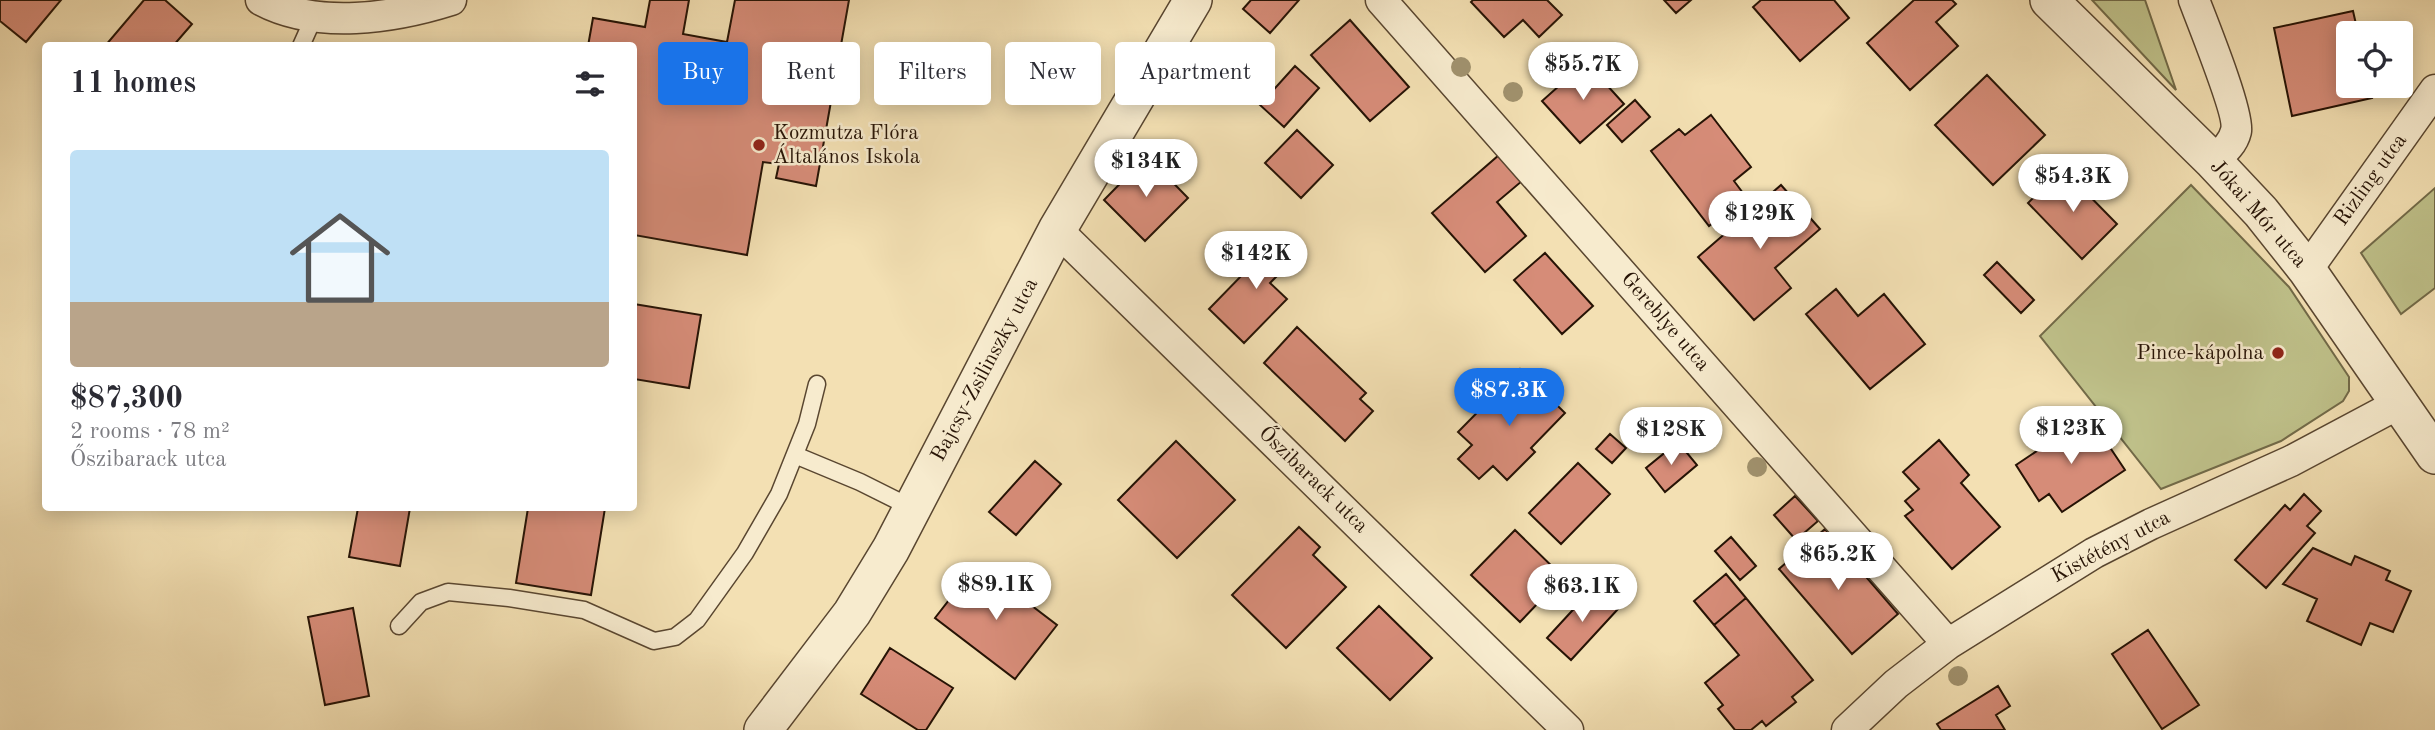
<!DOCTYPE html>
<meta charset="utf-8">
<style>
body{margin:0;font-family:"Old Standard TT",serif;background:#f7f7f7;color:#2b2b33;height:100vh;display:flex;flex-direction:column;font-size:26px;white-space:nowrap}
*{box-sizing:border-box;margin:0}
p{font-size:23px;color:#7c7c81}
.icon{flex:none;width:38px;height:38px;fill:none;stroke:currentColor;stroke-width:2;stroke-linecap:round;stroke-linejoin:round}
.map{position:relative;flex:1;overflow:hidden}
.side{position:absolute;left:42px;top:42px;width:595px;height:469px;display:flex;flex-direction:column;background:#fff;border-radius:7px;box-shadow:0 4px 18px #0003}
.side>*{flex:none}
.top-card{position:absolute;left:658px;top:42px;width:665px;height:63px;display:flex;gap:14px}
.tools{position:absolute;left:2336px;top:21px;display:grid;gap:14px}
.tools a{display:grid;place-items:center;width:77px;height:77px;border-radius:7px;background:#fff;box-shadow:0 4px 18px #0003;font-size:35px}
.price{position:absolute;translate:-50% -60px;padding:0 16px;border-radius:24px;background:#fff;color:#222;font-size:23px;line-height:46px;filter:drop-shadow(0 2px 4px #0008)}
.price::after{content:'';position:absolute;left:50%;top:42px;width:21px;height:16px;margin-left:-10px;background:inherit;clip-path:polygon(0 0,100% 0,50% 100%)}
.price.selected{background:#1a73e8;color:#fff}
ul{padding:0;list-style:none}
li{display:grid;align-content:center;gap:14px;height:371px;padding:0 28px}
li span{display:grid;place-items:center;height:217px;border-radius:7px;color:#555}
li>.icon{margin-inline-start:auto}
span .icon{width:126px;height:126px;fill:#fffc;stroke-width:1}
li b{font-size:30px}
h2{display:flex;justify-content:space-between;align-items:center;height:84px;padding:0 28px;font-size:30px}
.pill{padding:0 24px;border-radius:7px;background:#fff;box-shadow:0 4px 18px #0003;font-size:24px;line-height:63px}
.pill.selected{background:#1a73e8;color:#fff}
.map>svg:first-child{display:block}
</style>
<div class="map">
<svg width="2435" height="730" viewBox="0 0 2435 730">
<rect width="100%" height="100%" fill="#f3e0b3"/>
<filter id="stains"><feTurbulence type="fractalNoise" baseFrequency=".00286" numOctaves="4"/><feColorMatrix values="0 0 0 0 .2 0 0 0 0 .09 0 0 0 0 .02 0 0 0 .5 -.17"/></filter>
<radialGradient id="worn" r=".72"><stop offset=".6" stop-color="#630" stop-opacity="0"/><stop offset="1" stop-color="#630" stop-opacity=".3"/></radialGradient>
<path fill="#bfc18a" stroke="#726a48" stroke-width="2" d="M2092,0h53l31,90z
M2191,185l98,102 60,90v14l-6,10 -62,40 -120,48 -121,-153z
M2435,188v100l-34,26 -40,-61z"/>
<path fill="#d68c78" stroke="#261305" stroke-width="2" d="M0,0h61l-35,42 -26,-21z
M144,0h21l27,24 -19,22h-68z
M650,0h39l-6,34 44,8 8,-42h114l-33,186 -40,-8 3,-14 -16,-2 -16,93 -113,-20v-189h-46l5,-28 52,9z
M1251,0h48l-29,33 -27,-24z
M1473,0h74l15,15 -23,22 -16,-17 -19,17 -33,-35z
M1664,0h27l-15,13z
M1761,0h73l15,18 -49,43 -47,-54z
M1914,0h38l4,4 -20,18 22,24 -48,44 -43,-47z
M2353,11l5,22h-10v53h21l3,12 -80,18 -18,-88z
M1350,20l59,67 -39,34 -59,-66z
M1586,62l38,42 -44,39 -38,-42z
M1295,66l24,22 -35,39 -24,-22z
M1987,75l58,60 -52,50 -58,-60z
M1635,100l15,17 -28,25 -15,-17z
M1711,115l40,52 -17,14 12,16 -37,29 -58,-75 28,-22 6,6z
M1297,130l36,35 -32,33 -36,-35z
M1499,155l23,26 -25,21 29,34 -41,36 -53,-59z
M1147,156l41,42 -43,43 -41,-41z
M2063,169l54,55 -35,35 -54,-56z
M1781,185l39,44 -45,39 16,20 -37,32 -56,-63z
M1283,233l18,19 -31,31 17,16 -43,44 -35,-34z
M1545,253l48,53 -31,28 -48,-54z
M1997,262l37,38 -13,13 -37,-38z
M1836,289l22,27 26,-22 41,50 -55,45 -64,-75z
M634,304l67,11 -12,73 -55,-9z
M1297,327l69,66 -6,6 13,12 -28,30 -81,-78z
M1520,369l45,44 -34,35 4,4 -28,28 -14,-14 -14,13 -21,-20 14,-14 -14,-13z
M2089,416l36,54 -63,42 -13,-18 -10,7 -23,-36z
M1610,434l16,14 -14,15 -16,-14z
M1939,440l30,35 -8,8 39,44 -48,42 -47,-53 8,-6 -8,-9 14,-12 -16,-17z
M1176,441l59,59 -58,58 -59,-58z
M1678,442l19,23 -32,27 -19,-24z
M1035,461l26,23 -45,51 -27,-23z
M1578,463l32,31 -49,50 -32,-31z
M2304,494l17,17 -14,15 8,7 -49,55 -31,-28 50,-55 5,5z
M1795,496l23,25 -22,19 -22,-25z
M358,508h52l-10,58 -51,-9z
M528,508h77l-14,87 -75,-12z
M1299,527l21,20 -7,8 33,32 -60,61 -54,-53z
M1825,529l73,85 -46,40 -73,-85z
M1515,530l48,47 -43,45 -49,-47z
M1731,537l25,29 -16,14 -25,-29z
M2313,548l38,17 4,-9 35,15 -4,9 25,11 -18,41 -23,-9 -9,22 -54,-24 10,-22 -34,-15z
M977,564l80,61 -42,54 -80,-61z
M1726,574l20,24 -32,27 -20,-24z
M1594,587l24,22 -47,51 -24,-22z
M1746,598l67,82 -21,17 4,5 -30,24 -4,-5 -11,9h-16l-17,-21 5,-4 -18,-22 34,-28 -25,-30z
M1379,606l53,52 -42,42 -53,-52z
M353,608l16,88 -44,9 -17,-88z
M2148,630l51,75 -37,24 -50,-75z
M890,648l63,40 -27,42h-8l-57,-36z
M1998,686l12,20 -14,9 9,15h-64l-4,-6z"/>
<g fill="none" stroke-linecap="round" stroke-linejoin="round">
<defs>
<path id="service" d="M301,46l13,-29
M795,455l65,27 52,26
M399,626l22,-24 27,-10 61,6 75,12 70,31 21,-4 22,-17 48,-67 34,-59 28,-70 10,-40"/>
<path id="minor" d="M261,0c56,30 133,18 190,0
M1381,0l567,644
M2194,0c8,21 46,115 42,131 -3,13 -13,21 -23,30
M1057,230l511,500
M2307,270l128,-180
M1847,730l49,-46 52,-40 146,-91 57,-29 140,-63 109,-58"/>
<path id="tertiary" d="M2049,0l164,161 48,51 46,58 128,185
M763,730l89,-117 39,-64 166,-319 136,-230"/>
</defs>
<use href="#service" stroke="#594630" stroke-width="19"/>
<use href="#minor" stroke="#594630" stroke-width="33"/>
<use href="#tertiary" stroke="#594630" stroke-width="40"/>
<use href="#service" stroke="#f7ebce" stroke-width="16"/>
<use href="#minor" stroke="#f7ebce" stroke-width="30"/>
<use href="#tertiary" stroke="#f7ebce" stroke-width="37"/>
</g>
<g fill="#a0916d">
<circle cx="1461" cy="67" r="10"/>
<circle cx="1513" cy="92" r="10"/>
<circle cx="1757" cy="467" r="10"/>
<circle cx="1958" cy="676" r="10"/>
</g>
<g fill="#8f2418" stroke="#f7ebce" stroke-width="2.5">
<circle cx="759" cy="145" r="7"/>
<circle cx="2278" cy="353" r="7"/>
</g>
<g text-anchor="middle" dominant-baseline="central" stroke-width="5" stroke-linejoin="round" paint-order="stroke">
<g font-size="21" fill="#261305" stroke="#f7ebce" text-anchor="start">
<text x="773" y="133">Kozmutza Flóra<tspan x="773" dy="24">Általános Iskola</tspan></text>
<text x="2264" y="353" text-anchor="end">Pince-kápolna</text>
</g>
<g font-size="21" fill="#261305" stroke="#f7ebce">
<text transform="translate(2371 180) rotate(-54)">Rizling utca</text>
<text transform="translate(2258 214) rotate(49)">Jókai Mór utca</text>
<text transform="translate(1665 322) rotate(49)">Gereblye utca</text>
<text transform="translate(985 370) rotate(-62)">Bajcsy-Zsilinszky utca</text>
<text transform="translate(1313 480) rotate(44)">Őszibarack utca</text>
<text transform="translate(2111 547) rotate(-28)">Kistétény utca</text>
</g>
</g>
<rect width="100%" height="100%" filter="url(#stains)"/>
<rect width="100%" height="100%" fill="url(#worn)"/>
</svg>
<div class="tools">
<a><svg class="icon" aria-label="locate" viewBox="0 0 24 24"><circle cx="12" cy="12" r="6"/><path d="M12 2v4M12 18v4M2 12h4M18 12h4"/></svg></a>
</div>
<b class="price" style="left:1583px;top:102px">$55.7K</b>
<b class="price" style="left:1146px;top:199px">$134K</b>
<b class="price" style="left:2073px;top:214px">$54.3K</b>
<b class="price" style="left:1760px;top:251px">$129K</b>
<b class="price" style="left:1256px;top:291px">$142K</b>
<b class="price selected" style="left:1509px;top:428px">$87.3K</b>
<b class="price" style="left:2071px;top:466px">$123K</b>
<b class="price" style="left:1671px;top:467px">$128K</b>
<b class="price" style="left:1838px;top:592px">$65.2K</b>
<b class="price" style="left:996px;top:622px">$89.1K</b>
<b class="price" style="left:1582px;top:624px">$63.1K</b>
<div class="top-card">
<a class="pill selected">Buy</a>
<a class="pill">Rent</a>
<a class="pill">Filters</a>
<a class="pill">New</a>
<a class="pill">Apartment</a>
</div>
<section class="side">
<h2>11 homes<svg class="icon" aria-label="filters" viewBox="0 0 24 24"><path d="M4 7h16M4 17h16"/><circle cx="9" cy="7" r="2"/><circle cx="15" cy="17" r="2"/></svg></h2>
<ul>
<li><span style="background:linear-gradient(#bfe0f5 70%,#b9a48a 0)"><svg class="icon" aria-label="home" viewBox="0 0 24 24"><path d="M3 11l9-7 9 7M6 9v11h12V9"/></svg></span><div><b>$87,300</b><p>2 rooms · 78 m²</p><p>Őszibarack utca</p></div></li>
</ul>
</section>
</div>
